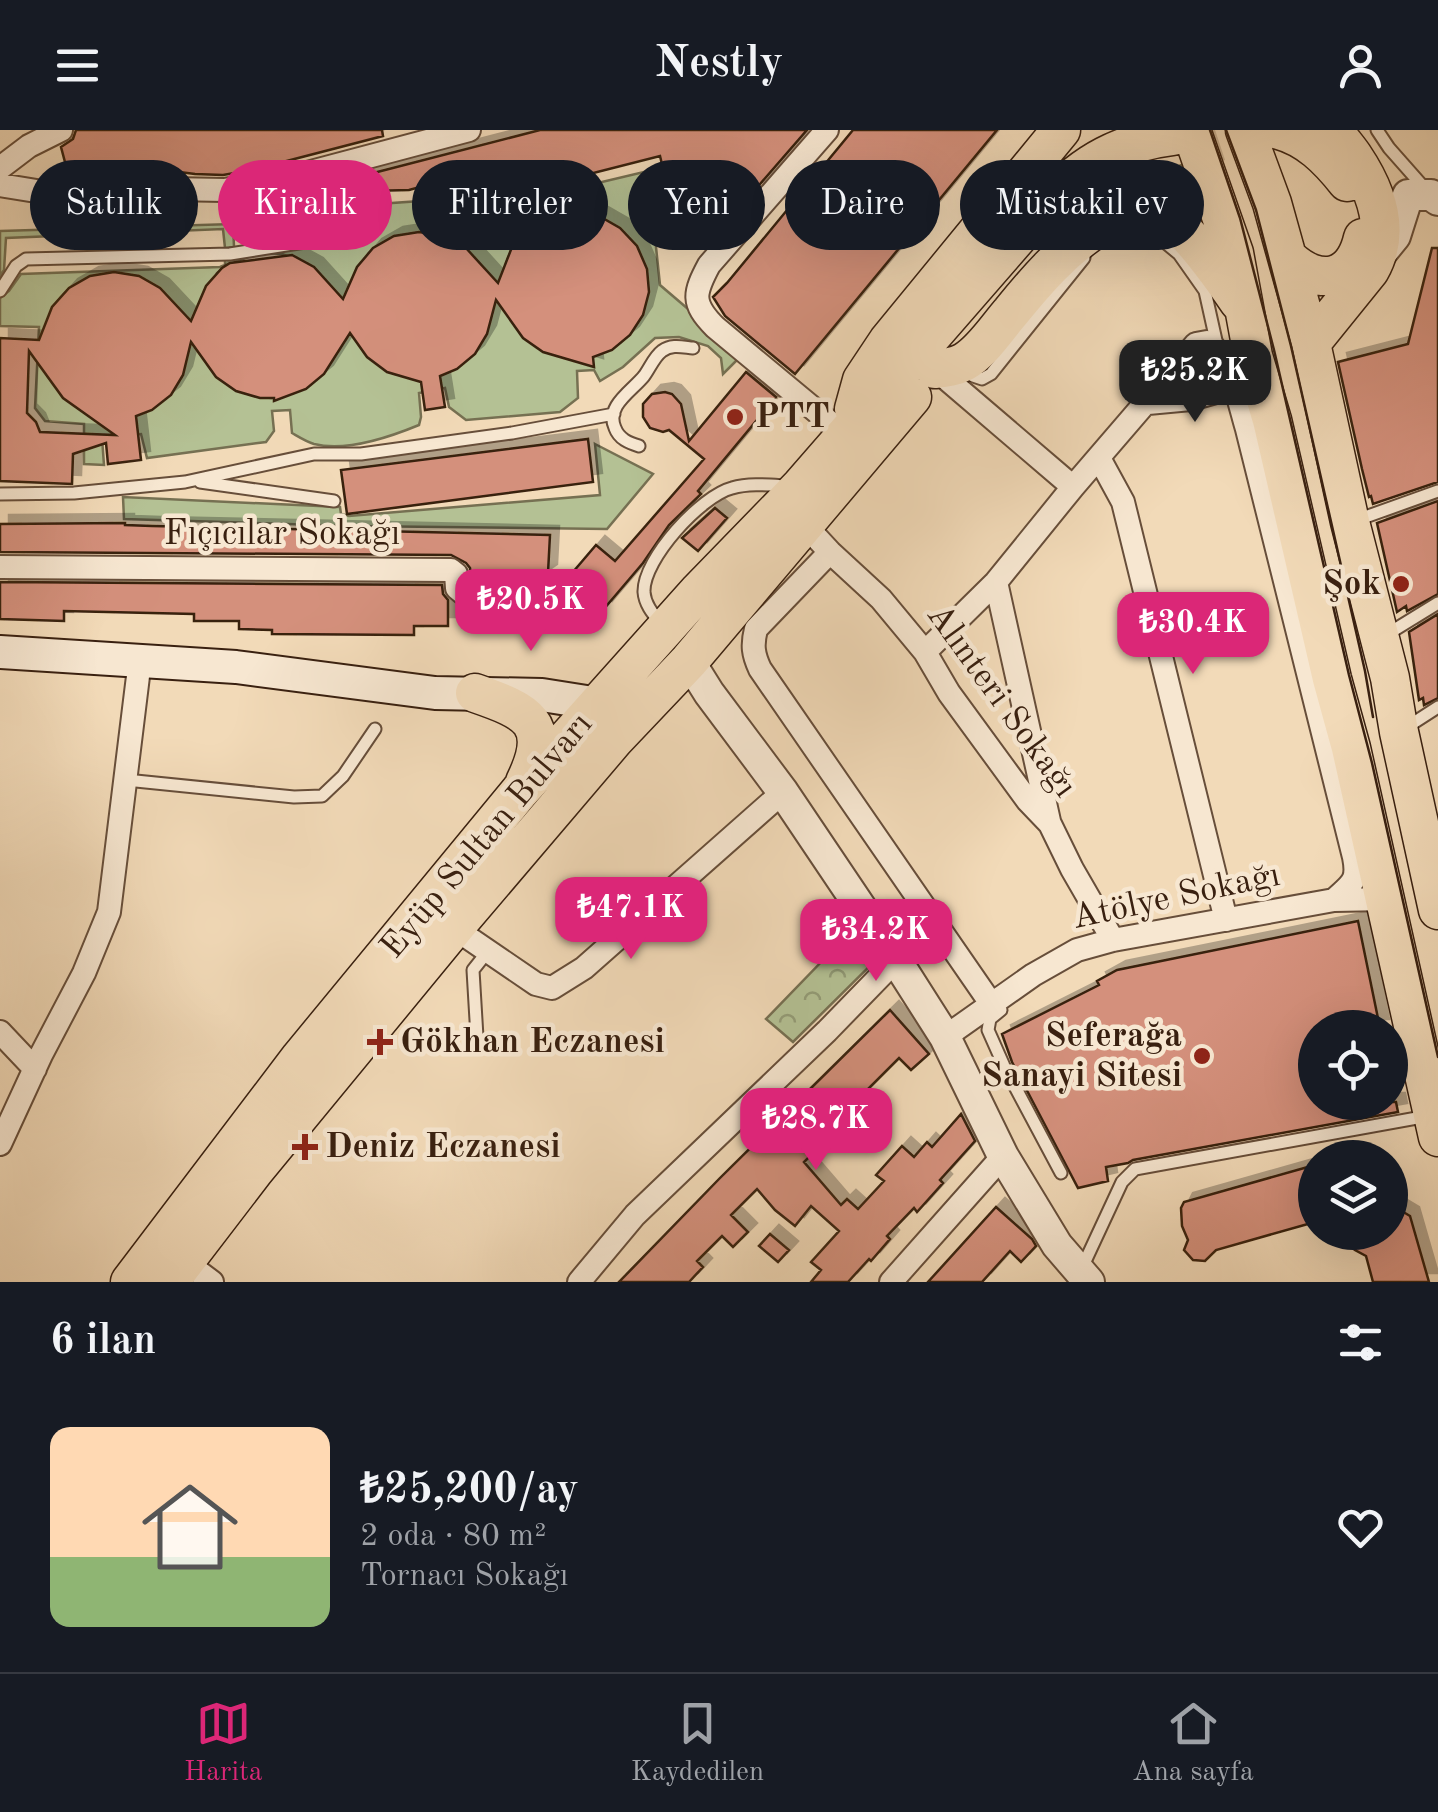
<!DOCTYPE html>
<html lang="tr">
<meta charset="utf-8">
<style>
body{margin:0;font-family:"Old Standard TT",serif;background:#242831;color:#f1f3f6;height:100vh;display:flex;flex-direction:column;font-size:38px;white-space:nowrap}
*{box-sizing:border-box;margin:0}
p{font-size:32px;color:#9ea1a6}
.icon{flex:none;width:55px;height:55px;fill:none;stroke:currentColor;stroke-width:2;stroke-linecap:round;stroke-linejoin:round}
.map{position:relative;height:1152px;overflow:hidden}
.side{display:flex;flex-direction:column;background:#171b24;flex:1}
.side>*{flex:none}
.hud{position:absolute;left:30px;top:30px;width:1380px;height:90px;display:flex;gap:20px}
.fabs{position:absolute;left:1298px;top:880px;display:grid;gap:20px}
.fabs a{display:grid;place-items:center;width:110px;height:110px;border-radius:50%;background:#171b24;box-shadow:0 10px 40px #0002;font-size:50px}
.price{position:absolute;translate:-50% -85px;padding:0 22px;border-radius:20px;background:#db2777;color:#fff;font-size:32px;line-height:65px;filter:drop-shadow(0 2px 5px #0008)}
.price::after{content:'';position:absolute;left:50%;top:60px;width:30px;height:22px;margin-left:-15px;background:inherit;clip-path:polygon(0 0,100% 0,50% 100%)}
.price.on{background:#222;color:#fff}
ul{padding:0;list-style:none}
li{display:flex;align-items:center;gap:30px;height:250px;padding:0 50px}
li span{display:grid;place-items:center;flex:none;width:280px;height:200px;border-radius:20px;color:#555}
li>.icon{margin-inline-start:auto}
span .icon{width:120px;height:120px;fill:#fffc;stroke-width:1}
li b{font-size:42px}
h2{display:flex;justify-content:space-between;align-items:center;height:120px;padding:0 50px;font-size:42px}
.pill{padding:0 35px;border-radius:45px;background:#171b24;box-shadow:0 10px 40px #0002;font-size:35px;line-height:90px}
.pill.on{background:#db2777;color:#fff}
header{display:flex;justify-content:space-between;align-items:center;height:130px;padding:0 50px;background:#171b24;font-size:45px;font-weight:700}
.dock{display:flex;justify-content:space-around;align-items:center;height:140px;border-top:2px solid #363941;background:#171b24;font-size:28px;color:#9ea1a6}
.dock a{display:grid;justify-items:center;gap:5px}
.dock .on{color:#db2777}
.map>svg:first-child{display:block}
</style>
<header><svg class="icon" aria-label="menu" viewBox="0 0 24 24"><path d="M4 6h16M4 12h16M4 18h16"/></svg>Nestly<svg class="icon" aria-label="person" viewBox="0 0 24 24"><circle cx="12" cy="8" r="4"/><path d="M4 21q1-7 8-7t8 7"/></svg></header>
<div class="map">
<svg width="1438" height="1152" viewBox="0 0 1438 1152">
<defs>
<pattern id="park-crowns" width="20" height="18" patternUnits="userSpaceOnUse" patternTransform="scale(2.5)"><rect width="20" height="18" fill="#b4c194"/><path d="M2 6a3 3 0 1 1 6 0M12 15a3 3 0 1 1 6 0" fill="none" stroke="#939c77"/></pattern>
<filter id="shadow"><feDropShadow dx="9" dy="-9" stdDeviation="0" flood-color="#0004"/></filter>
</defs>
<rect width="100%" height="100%" fill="#f2dab8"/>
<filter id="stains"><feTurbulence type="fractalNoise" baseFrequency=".002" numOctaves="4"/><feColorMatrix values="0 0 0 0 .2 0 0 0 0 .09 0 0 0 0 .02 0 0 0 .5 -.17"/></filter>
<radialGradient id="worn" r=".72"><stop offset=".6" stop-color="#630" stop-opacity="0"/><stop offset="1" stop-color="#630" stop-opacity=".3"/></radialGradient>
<path fill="#b4c194" stroke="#767052" stroke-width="2.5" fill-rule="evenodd" d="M1186,34l3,8 -31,17 -21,4 -73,45c38,-44 66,-60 122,-74z
M648,41l12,114 82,70 -19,19 -2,-16 -13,-12 -29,-9 -24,1 -32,29 -23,14 -6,-11 -17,1 1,27 -18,14 -94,8 -17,-13 -4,-19 -26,5 2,24 -2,8c-29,12 -74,27 -105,19 -7,-2 -15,-7 -22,-11l-2,-23 -18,1 2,20 -8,11 -119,16 -6,-24 -39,4 2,27 -20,-1v-40l-39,-3 -10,-13 4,-81 -39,-1v-28l9,-7 12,-17 199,-7 5,-2v-5l34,-9 106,-9 -1,-37 200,-14zM571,83l18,1 16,6 -61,131c-66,-40 -50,-126 27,-138zM416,103l18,1 16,5 42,72c-3,18 -10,31 -22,46l-101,-104c15,-12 28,-17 47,-20zM265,123l17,1 17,6 -28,138c-32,-2 -53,-16 -70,-44l16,-81c16,-11 29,-17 48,-20zM112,143c33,2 53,15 70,43l-140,24c8,-41 29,-61 70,-67z
M1192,45l11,32 -17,10 -28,-25z
M233,94l1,23 -9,1 -2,-19 -217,9 -2,32 -4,6v-45z
M1205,226l8,24 -33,9 -3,-10z
M595,314l58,30 -46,55 -256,-3 -227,-7 -1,-22 217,10 1,7 8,2 251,-21z"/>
<path fill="url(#park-crowns)" stroke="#767052" stroke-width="2.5" d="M856,796l25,29 -88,87 -27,-23z"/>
<path fill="#d4907b" stroke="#392010" stroke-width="2.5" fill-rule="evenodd" filter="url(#shadow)" d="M76,0h306l1,6 -131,34 -29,5 -28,-1 -31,-4 -23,6 -71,5 -9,-34 12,-8z
M540,0h267l-53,61 -81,19 -13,-54 -98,25 -3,-11 -76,19 -3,-9 -25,7 -2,-9 -44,12 -81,2 -1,-7z
M853,0h144l-202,244 -70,-58 -12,-19 14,-14z
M574,83l25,3 21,12 17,18 10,23 2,23 -6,23 -13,20 -18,15 -19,7 1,10 -51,-15 -20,-14 -27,-38 -9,34 -12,20 -18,15 -17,7 5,31 -20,3 -4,-28 -34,-10 -20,-15 -17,-24 -26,41 -18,15 -32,12v-3h-14l-24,-7 -20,-14 -25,-35 -8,33 -12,20 -19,15 -16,6 5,44 -33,4 -2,-21 -33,11 -1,30 -72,-3v-143l39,2 13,-33 17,-19 21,-12 24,-4 25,4 21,12 31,33 15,-35 16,-18 8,-5 62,-8 22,12 29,32 14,-32 16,-19 21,-12 25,-4 26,4 20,11 33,36 14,-36 17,-18 21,-12zM29,221l34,47 52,37 -75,-3 -4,-10 -9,-9z
M1432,118h6v234l-65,22 -2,-8 -2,1 -7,-28 -24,-107 70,-18z
M746,242l30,25 -78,94 3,3 -32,31 -26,38 -40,47 -36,-31 29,-34 19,16 89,-102 -35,-29 -6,2 -13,-4 -7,-11v-13l9,-10 13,-2 7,2 9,10 8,37z
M588,309l5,43 -246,32 -6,-44z
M1438,371v93l-31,17 -1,-5 -9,6 -20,-89z
M715,378l12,10 -29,33 -16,-13z
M125,393v2l27,1 398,9 -2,38 -16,11 -10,-4 -51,-2 -1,-10 -4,-5 -15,-8 -451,-3v-28z
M0,452l442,3 1,9 5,6v26h-34v9l-142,-1v-4l-33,-1v-8h-45v-7l-130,-3v10l-64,-2z
M1438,484v84l-14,7 -1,-7 -4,2 -10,-68z
M1358,791l22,107h-65v74h81l2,10 -265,48 -5,3 -22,4 2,14 -30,7 -66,-126 -10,-28 97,-49 -2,-4 20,-11z
M890,880l39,44 -18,16 -12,-12 -43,43 10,10 -14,15 -6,-6 -42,42 37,43 6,-6 11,10 26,-28 -8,-6 26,-29 12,11 13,-15 5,5 29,-33 14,27 -35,39 3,3 -26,29 -3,-4 -27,28 3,3 -19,22 -2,-2 -21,23h-37l10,-12 -10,-8 28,-31 -28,-25 -16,20 -20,-16 -18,-21 -26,26 17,17 -15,15 -11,-11 -25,25 6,6 -14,15h-70l101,-104z
M1315,1035v57l-99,28 -11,11 -12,-1 -9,-10 4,-10 -6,-14 -1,-18 3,-6z
M1390,1074l20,12 19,66h-56l-7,-26 -11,-6 11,-18h24z
M996,1077l36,32 4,7 -15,16 -11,-11 -28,31h-54z
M770,1104l19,16 -11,12 -19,-16z"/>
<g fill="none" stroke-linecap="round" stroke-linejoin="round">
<path stroke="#cdb596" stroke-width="38" stroke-dasharray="38 19" stroke-linecap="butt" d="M1183,24l72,-24"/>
<defs>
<path id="service" d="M1377,0l12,18 38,43
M1116,100h22l18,5 23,19 26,37 12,54
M0,161l16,-25 10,-7 204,-5 132,-21
M973,246l9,3 9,-5 93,-116
M639,316c-10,-3 -20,-7 -24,-18 -10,-22 17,-37 29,-52 6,-8 10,-19 18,-25 10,-7 20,-4 31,-3
M200,352l134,19
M0,364l74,-1 111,-11 129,-28h47l151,-21 102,-19
M1354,391l84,-30
M663,496c-8,-10 -18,-20 -19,-34 -1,-33 57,-96 88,-104 17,-5 37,-3 55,-2
M1386,505l52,-32
M1404,599l34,-22
M126,650l168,17 28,-1 21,-20 32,-47
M1001,880l-11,9 -2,11 16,36 57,107
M477,907l-4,-67 15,-19
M1082,1138l40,-86 13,-13 293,-53"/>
<path id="minor" d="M827,0l-118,135c-15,28 -18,38 6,62l130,108
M0,38l29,-22 32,-16
M0,55l67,11 104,-7 53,1 53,-9 192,-51
M935,239l138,118
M1148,273l43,-4 43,-12
M1099,328l24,44 103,418
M805,395l25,27 51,47 44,53 24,41 79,108 22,23 22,45 41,71
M830,422l-74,77c-4,16 -3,25 4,40l232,336
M0,437l451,3 5,4 1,14 6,5 59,2 7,7 4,14
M996,452l53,239
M925,522l71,-70 77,-95 123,-143 11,-2c24,15 32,61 40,87l107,428c5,25 -3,27 -20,43
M454,798l82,56 16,4 32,-20 199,-176
M0,902l35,37
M945,907l88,-62 44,-25 36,-10 221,-40 52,-1
M0,1014l41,-89 43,-82 25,-61 31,-252
M184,1131l28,21
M579,1152l56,-67 192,-184 69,-71
M891,1152l112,-126"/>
<path id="tertiary" d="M1378,127l17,-21 13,-41h23l7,5
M689,531l20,32 74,99 113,168 49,77 58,119 54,89 32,37"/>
<path id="secondary" d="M0,522l236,15 199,26 107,2 57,9"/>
<path id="primary" d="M1191,0l43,123 19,103 19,64 60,259 19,69 87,389
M1245,0l27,73 39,140 39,179 40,156 9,54 39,178
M1279,0c29,8 49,28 68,52
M1289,129c30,28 64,22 74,-21
M1311,213l59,-73c22,-39 6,-80 -17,-114 -6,-9 -14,-17 -19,-26
M935,239c10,-1 20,-2 29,-7 18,-10 33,-34 47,-50 26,-32 52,-62 87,-85 13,-9 29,-24 47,-22 29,2 78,74 94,97
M854,279l8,-29 26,-39 173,-211
M475,563c52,18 79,29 50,89
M130,1152l170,-224 220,-267 179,-200 102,-105 249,-286c34,-38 72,-58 123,-64
M169,1152l85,-111 200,-243 160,-188 75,-79 223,-264"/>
</defs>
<use href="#service" stroke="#674e3a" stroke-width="15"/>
<use href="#minor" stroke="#674e3a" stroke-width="26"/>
<use href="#tertiary" stroke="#674e3a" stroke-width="34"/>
<use href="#secondary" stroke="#392010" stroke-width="36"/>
<use href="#primary" stroke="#392010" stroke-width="41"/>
<use href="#service" stroke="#f7e7d1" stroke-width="11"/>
<use href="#minor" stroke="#f7e7d1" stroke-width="22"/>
<use href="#tertiary" stroke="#f7e7d1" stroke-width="30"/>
<use href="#secondary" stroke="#f7e7d1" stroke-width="32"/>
<use href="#primary" stroke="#f2dab8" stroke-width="38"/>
<path stroke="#392010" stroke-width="2.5" d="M1210,0l30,88 34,132 75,325 23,88 66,294
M1226,0l30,80 35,136 74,325 8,46"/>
</g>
<g fill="#8f2418" stroke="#f7e7d1" stroke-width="4">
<circle cx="735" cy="287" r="10"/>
<circle cx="1401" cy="454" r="10"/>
<path d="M375 897h10v10h10v10h-10v10h-10v-10h-10v-10h10z"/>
<circle cx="1202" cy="926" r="10"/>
<path d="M300 1002h10v10h10v10h-10v10h-10v-10h-10v-10h10z"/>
</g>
<g text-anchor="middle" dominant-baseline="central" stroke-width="9" stroke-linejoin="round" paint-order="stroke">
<g font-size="35" font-weight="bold" fill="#392010" stroke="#f7e7d1" text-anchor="start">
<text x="755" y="287">PTT</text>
<text x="1381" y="454" text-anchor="end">Şok</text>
<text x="1182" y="906" text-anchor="end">Seferağa<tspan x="1182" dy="40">Sanayi Sitesi</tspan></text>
<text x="400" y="912">Gökhan Eczanesi</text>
<text x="325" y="1017">Deniz Eczanesi</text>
</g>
<g font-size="35" fill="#392010" stroke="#f7e7d1">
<text x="282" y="404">Fıçıcılar Sokağı</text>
<text transform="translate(1001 571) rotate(54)">Alınteri Sokağı</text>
<text transform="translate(487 706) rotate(-50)">Eyüp Sultan Bulvarı</text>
<text transform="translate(1176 767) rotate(-12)">Atölye Sokağı</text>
</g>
</g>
<rect width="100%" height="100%" filter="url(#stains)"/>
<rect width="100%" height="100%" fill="url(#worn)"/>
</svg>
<div class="fabs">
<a><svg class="icon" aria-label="locate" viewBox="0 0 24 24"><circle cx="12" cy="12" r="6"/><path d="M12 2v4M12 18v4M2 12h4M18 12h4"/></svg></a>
<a><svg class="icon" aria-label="layers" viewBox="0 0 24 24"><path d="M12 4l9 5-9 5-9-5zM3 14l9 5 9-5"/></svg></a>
</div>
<b class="price on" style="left:1195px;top:295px">₺25.2K</b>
<b class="price" style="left:531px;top:524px">₺20.5K</b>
<b class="price" style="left:1193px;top:547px">₺30.4K</b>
<b class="price" style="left:631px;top:832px">₺47.1K</b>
<b class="price" style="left:876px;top:854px">₺34.2K</b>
<b class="price" style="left:816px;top:1043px">₺28.7K</b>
<div class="hud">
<a class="pill">Satılık</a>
<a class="pill on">Kiralık</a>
<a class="pill">Filtreler</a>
<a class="pill">Yeni</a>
<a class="pill">Daire</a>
<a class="pill">Müstakil ev</a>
</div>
</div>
<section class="side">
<h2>6 ilan<svg class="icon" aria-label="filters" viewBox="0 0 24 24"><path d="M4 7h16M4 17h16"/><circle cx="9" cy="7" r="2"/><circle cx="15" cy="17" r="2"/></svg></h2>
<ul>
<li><span style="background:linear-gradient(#ffd9b3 65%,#8fb573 0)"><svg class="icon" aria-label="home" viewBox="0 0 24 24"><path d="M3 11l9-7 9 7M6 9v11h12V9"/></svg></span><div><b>₺25,200/ay</b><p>2 oda · 80 m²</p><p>Tornacı Sokağı</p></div><svg class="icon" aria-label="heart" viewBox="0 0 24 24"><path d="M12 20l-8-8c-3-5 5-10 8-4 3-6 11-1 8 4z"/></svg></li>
</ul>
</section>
<nav class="dock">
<a class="on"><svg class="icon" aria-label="map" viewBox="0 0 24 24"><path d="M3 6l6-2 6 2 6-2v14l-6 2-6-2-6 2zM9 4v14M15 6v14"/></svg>Harita</a>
<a><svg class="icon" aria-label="saved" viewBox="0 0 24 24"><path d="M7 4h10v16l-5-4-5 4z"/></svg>Kaydedilen</a>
<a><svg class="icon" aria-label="home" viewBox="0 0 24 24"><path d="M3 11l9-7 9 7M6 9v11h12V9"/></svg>Ana sayfa</a>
</nav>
